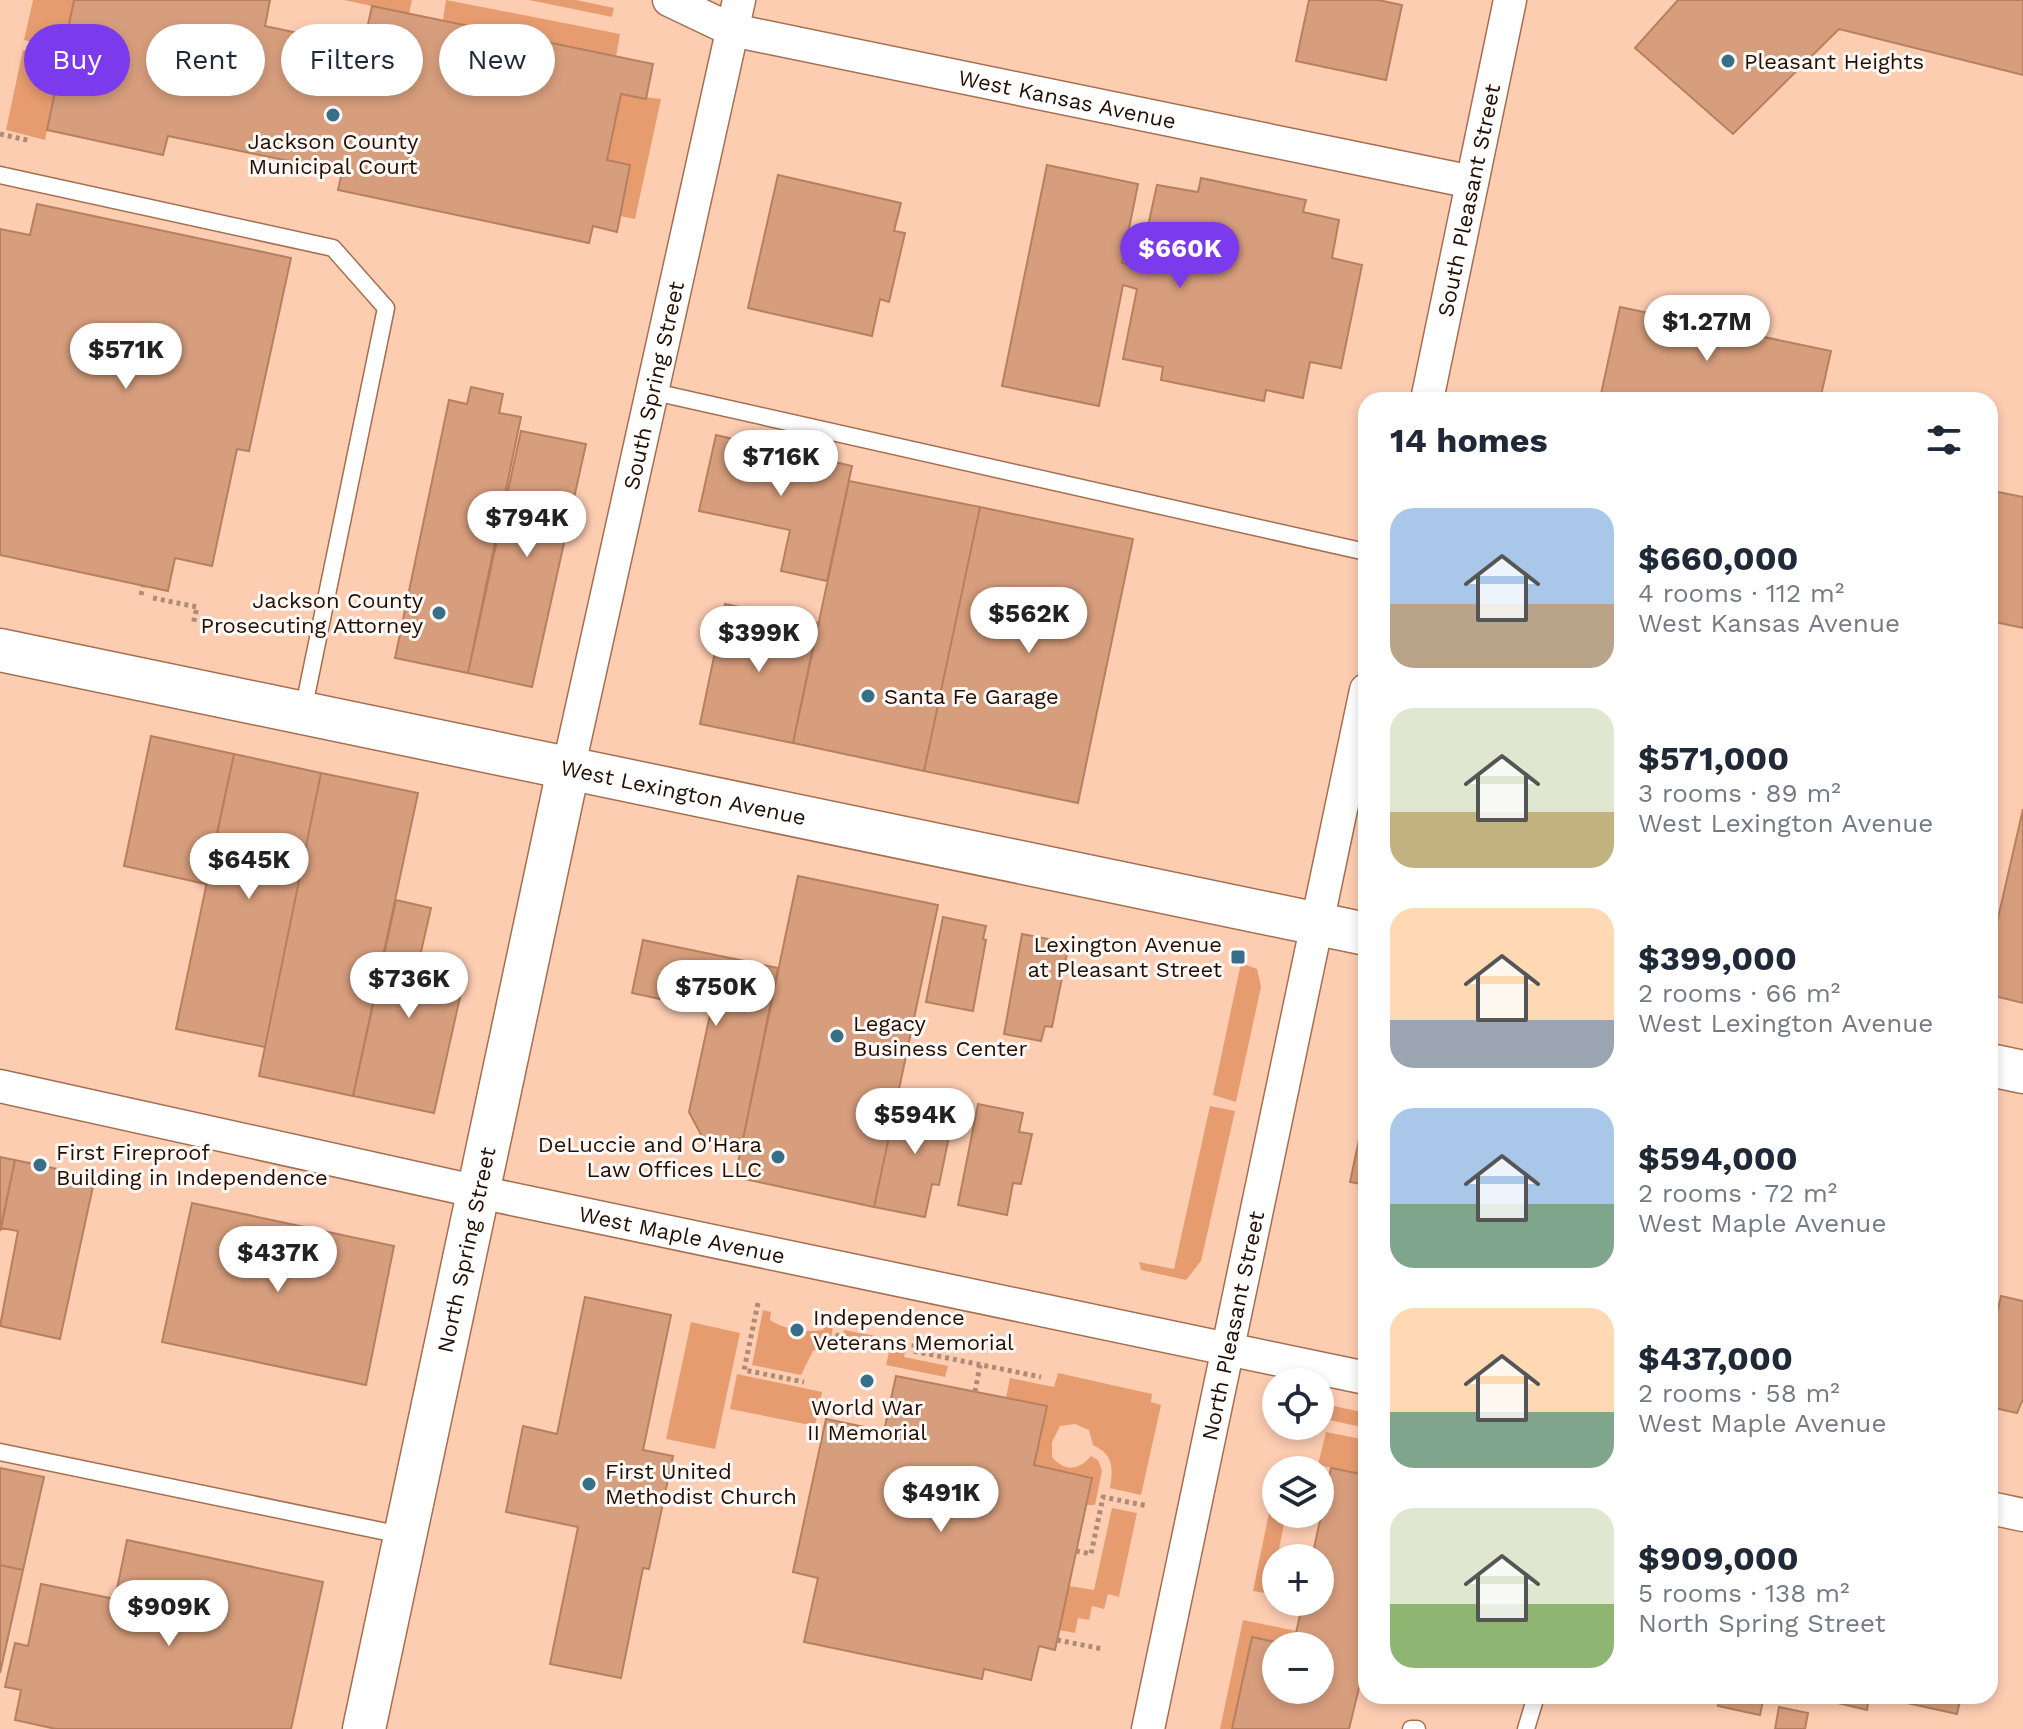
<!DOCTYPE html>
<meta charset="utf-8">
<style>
body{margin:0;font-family:"Work Sans",sans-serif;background:#f2f2f3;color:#1f2937;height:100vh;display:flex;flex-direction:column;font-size:30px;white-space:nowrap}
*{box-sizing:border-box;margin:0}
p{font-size:26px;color:#747a83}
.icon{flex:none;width:44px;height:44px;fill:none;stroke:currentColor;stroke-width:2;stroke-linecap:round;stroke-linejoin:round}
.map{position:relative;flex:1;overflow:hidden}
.side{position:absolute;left:1358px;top:392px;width:640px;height:1312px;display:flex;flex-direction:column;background:#fff;border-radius:24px;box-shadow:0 4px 12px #0003}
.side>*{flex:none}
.guide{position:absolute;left:24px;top:24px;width:760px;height:72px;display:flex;gap:16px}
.buttons{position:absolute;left:1262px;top:1368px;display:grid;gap:16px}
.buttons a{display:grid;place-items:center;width:72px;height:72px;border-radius:50%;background:#fff;box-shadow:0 4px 12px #0003;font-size:40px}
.price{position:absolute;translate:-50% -68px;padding:0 18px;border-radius:28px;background:#fff;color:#222;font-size:26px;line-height:52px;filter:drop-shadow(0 2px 4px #0008)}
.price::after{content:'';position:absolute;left:50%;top:48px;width:24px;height:18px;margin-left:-12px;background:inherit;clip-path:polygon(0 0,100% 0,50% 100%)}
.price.on{background:#7c3aed;color:#fff}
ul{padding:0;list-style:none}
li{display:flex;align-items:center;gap:24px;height:200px;padding:0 32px}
li span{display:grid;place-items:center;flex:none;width:224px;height:160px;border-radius:24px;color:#555}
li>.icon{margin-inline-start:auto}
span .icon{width:96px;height:96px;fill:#fffc;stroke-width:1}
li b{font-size:34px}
h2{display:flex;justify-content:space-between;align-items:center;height:96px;padding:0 32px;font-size:34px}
.chip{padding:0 28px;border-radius:36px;background:#fff;box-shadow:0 4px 12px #0003;font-size:28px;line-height:72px}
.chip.on{background:#7c3aed;color:#fff}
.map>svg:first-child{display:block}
</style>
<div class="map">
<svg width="2023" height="1729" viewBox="0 0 2023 1729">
<rect width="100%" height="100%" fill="#fdcdb2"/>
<path fill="#e79c70" d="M33,0h41l-11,49 -39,-9z
M344,0h68l-3,14z
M446,0l174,34 -4,23 -173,-37z
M529,0h47l38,8 -2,9z
M23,50l39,9 -17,81 -39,-10z
M621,94l40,5 -26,120 -15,-3 10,-51 -23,-5z
M1241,963l16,6 4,18 -25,115 -23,-7z
M1210,1106l25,5 -34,150 -15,19 -45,-10 -2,-8 35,7z
M763,1310l8,2 -1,8c16,10 35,13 53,10l2,-5 8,1 -3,18 -17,7 -12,24 -49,-10z
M691,1322l49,11 -25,116 -49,-10z
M844,1330l63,12 -3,15 44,9 -3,11 -59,-12 4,-17 -48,-10z
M1058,1373l94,21 -1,8 10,3 -20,90 -31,-7c3,-20 4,-33 -17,-43l-4,-15 -14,-6 -15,2 -8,16v15c13,15 26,14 39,-1l7,4 4,11 -7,34h-8l5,-28 -58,-12 12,-59 -40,-8 4,-20 44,9z
M737,1374l85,18 -7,34 -85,-17z
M1320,1403l46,10v15l-46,-10z
M1326,1432l40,8v35l-48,-10z
M1276,1479v35h10l-16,80 -17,-3z
M1112,1508l25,5 -18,84 -11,-3 -4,15 -12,-3 -3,14 -11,-2 -3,15 -16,-3 10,-44 25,4z
M1243,1620l53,11 -3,15 -41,-9 -20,92h-12z"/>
<path fill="#d79e7d" stroke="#b6805f" stroke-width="2" fill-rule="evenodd" d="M74,0h196l-5,26 98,21 9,-41 281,58 -7,35 -25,-5 -14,66 23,5 -13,67 -24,-6 -4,17 -251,-53 4,-18 -174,-36 -5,19 -116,-25z
M1309,0h69l24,5 -16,75 -90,-19z
M1678,0h345v75l-184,-46 -106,105 -98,-86z
M1047,165l91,19 -16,79 17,4 18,-82 41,7 3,-14 105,22 -3,12 36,8 -7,38 30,7 -21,103 -31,-6 -7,36 -37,-8 -2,11 -103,-21 2,-13 -40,-8 14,-70 -14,-4 -24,121 -97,-20z
M778,175l123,28 -7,28 11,2 -16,69 -9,-3 -8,37 -124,-28z
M37,204l254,54 -42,193 -12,-2 -25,117 -37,-8 -7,33 -168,-36v-326l30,6z
M1620,307l211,44 -11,49h-191l-28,-6z
M471,387l32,7 -4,19 22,4 -53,256 -73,-15 54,-258 18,4z
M521,431l65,13 -54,243 -64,-14z
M716,435l136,31 -25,115 -46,-10 9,-41 -91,-19z
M849,481l131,26 -56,264 -131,-28z
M1993,491l30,6v131l-33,-7z
M980,507l153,32 -55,264 -154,-32z
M725,604l93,19 -25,120 -93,-19z
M151,736l83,18 -28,130 -82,-18z
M234,754l87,19 -56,274 -89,-18z
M321,773l97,20 -65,303 -94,-20z
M2023,809v194l-33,-8v-42z
M798,876l140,29 -64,302 -139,-30z
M396,900l35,8 -13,57 47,10 -31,138 -81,-17z
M943,917l43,9 -3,13 3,1 -13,71 -47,-9z
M1022,934l47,9 -17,84 -7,-1 -4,15 -37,-7z
M643,940l135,28 -37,181 -36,-7 -16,-30 22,-102 -79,-17z
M930,1093l27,5 -18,87 -7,-1 -7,33 -51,-10 22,-103 30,7z
M978,1104l45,9 -4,19 13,2 -11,50 -8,-1 -6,32 -49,-10z
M1366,1107v78l-16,-3z
M0,1157l15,3 -15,71z
M15,1160l80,17 -35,162 -60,-13 18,-95 -17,-3z
M192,1203l202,43 -28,139 -204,-43z
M2001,1296l22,5v98l-6,14 -27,-6v-96l7,2z
M585,1297l86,18 -28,135 30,6 -24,113 -6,-1 -22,110 -71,-14 28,-137 -72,-15 17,-86 34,8z
M896,1376l151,30 -13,59 58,13 -37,172 -16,-4 -8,34 -47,-11 -2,10 -178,-37 14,-64 -25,-6 33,-153 58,12z
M0,1468l44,9 -21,93 -23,-5z
M1331,1468l35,7v184l-17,70h-117l20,-92 41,9 10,-44h17v-44h-8zM1276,1646h44v44h-44z
M127,1540l196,42 -32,147h-235l-41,-9 6,-30 -16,-3 10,-44 13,3 13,-62 74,15z
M0,1565l23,5 -23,103z
M1720,1696h44l-4,19 -42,-9z
M1809,1696h60l-2,14z
M1899,1696h62l-4,18 -59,-13z
M1779,1707l29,6 -3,16h-30z"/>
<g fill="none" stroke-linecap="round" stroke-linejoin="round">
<defs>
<path id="service" d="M0,175l333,73 53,60 -83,403
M650,391l716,161
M0,1452l406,84
M1411,1729h6
M1526,1729l10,-33"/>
<g id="minor">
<path id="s1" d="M669,0l63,30 740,152"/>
<path id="s2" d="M1427,400l83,-400"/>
<path id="s3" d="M568,770l171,-770"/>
<path id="s4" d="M0,1086l479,106 887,186"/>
<path d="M1990,1508l33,7"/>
<path id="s5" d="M1148,1729l218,-1039"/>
</g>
<g id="tertiary">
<path id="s6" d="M0,650l1366,284"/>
<path d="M1990,1065l33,7"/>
<path id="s7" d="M364,1729l204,-959"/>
</g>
</defs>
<use href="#service" stroke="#a46f50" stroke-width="19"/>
<use href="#minor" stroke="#a46f50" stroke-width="35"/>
<use href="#tertiary" stroke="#a46f50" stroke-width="45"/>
<path stroke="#b08a75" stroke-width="5" stroke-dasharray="4 4" stroke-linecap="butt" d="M0,134l31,7
M141,595l2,-9
M153,598l44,9 -4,18
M758,1303l-14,67 60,12
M916,1336l-3,15 128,26
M836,1345l3,-15
M975,1392l5,-27
M1076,1551l15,3 12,-57 45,9
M1057,1640l46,9"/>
<use href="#service" stroke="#fff" stroke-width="16"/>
<use href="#minor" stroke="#fff" stroke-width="32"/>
<use href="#tertiary" stroke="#fff" stroke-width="42"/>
</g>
<g fill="#376f89" stroke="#fff8f5" stroke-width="3">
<circle cx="1728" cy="61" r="8"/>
<circle cx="333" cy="115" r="8"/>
<circle cx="439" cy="613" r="8"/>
<circle cx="868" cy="696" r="8"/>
<rect x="1230" y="949" width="16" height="16" rx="4"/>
<circle cx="837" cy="1036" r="8"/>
<circle cx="778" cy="1157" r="8"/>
<circle cx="40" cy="1165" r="8"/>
<circle cx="797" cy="1330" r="8"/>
<circle cx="867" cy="1381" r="8"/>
<circle cx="589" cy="1484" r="8"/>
</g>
<g text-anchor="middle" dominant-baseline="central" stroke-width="6" stroke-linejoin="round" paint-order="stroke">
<g font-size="22" fill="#220e03" stroke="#fff8f5" text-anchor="start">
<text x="1744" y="61">Pleasant Heights</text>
<text x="333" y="141" text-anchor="middle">Jackson County<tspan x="333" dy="25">Municipal Court</tspan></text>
<text x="423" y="600" text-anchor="end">Jackson County<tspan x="423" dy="25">Prosecuting Attorney</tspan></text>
<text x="884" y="696">Santa Fe Garage</text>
<text x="1222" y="944" text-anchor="end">Lexington Avenue<tspan x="1222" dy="25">at Pleasant Street</tspan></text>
<text x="853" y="1023">Legacy<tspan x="853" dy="25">Business Center</tspan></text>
<text x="762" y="1144" text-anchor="end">DeLuccie and O'Hara<tspan x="762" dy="25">Law Offices LLC</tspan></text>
<text x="56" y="1152">First Fireproof<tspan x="56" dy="25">Building in Independence</tspan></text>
<text x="813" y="1317">Independence<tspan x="813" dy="25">Veterans Memorial</tspan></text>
<text x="867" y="1407" text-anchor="middle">World War<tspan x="867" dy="25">II Memorial</tspan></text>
<text x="605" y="1471">First United<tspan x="605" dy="25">Methodist Church</tspan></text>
</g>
<g font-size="22" fill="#220e03" stroke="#fff8f5">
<text stroke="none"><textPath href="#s1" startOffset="412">West Kansas Avenue</textPath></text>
<text stroke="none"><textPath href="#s2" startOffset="204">South Pleasant Street</textPath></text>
<text stroke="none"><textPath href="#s3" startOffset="394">South Spring Street</textPath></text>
<text stroke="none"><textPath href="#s6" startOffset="698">West Lexington Avenue</textPath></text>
<text stroke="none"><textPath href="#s4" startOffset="698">West Maple Avenue</textPath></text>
<text stroke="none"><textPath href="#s7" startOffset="490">North Spring Street</textPath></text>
<text stroke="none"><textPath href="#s5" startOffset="412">North Pleasant Street</textPath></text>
</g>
</g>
</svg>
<div class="buttons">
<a><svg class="icon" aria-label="locate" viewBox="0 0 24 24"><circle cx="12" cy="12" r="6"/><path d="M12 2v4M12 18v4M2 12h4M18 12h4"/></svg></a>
<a><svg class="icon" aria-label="layers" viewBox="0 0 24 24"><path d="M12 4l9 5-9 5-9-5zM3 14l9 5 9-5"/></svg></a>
<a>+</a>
<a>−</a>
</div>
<b class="price on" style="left:1180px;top:290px">$660K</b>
<b class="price" style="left:1707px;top:363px">$1.27M</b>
<b class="price" style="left:126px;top:391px">$571K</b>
<b class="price" style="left:781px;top:498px">$716K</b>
<b class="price" style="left:527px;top:559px">$794K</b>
<b class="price" style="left:1029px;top:655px">$562K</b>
<b class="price" style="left:759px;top:674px">$399K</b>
<b class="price" style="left:249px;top:901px">$645K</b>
<b class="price" style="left:409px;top:1020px">$736K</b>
<b class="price" style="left:716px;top:1028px">$750K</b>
<b class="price" style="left:915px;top:1156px">$594K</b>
<b class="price" style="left:278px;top:1294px">$437K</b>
<b class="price" style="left:941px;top:1534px">$491K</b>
<b class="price" style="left:169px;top:1648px">$909K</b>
<div class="guide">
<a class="chip on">Buy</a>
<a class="chip">Rent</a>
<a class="chip">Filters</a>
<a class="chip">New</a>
</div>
<section class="side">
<h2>14 homes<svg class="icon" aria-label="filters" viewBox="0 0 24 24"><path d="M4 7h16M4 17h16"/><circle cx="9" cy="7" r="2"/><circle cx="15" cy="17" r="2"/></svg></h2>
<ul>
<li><span style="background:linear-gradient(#a9c7e8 60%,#b9a48a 0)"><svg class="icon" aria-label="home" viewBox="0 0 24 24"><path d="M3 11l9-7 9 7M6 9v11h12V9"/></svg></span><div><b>$660,000</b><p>4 rooms · 112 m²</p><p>West Kansas Avenue</p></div></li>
<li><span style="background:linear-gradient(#dfe7d0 65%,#c2b280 0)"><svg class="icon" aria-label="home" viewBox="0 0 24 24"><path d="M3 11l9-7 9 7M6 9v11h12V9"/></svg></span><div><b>$571,000</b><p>3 rooms · 89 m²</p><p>West Lexington Avenue</p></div></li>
<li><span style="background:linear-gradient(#ffd9b3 70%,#9aa5b1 0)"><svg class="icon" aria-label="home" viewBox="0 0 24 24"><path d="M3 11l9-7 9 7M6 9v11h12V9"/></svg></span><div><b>$399,000</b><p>2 rooms · 66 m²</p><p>West Lexington Avenue</p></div></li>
<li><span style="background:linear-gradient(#a9c7e8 60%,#7fa58c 0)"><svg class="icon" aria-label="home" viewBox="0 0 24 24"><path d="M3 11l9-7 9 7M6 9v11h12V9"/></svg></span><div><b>$594,000</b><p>2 rooms · 72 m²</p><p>West Maple Avenue</p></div></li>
<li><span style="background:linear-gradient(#ffd9b3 65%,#7fa58c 0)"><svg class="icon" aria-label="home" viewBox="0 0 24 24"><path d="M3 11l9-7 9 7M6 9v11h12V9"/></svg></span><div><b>$437,000</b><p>2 rooms · 58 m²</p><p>West Maple Avenue</p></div></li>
<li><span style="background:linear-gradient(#dfe7d0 60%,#8fb573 0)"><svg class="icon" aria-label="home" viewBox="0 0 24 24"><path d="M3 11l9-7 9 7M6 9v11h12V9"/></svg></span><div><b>$909,000</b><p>5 rooms · 138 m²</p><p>North Spring Street</p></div></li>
</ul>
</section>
</div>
